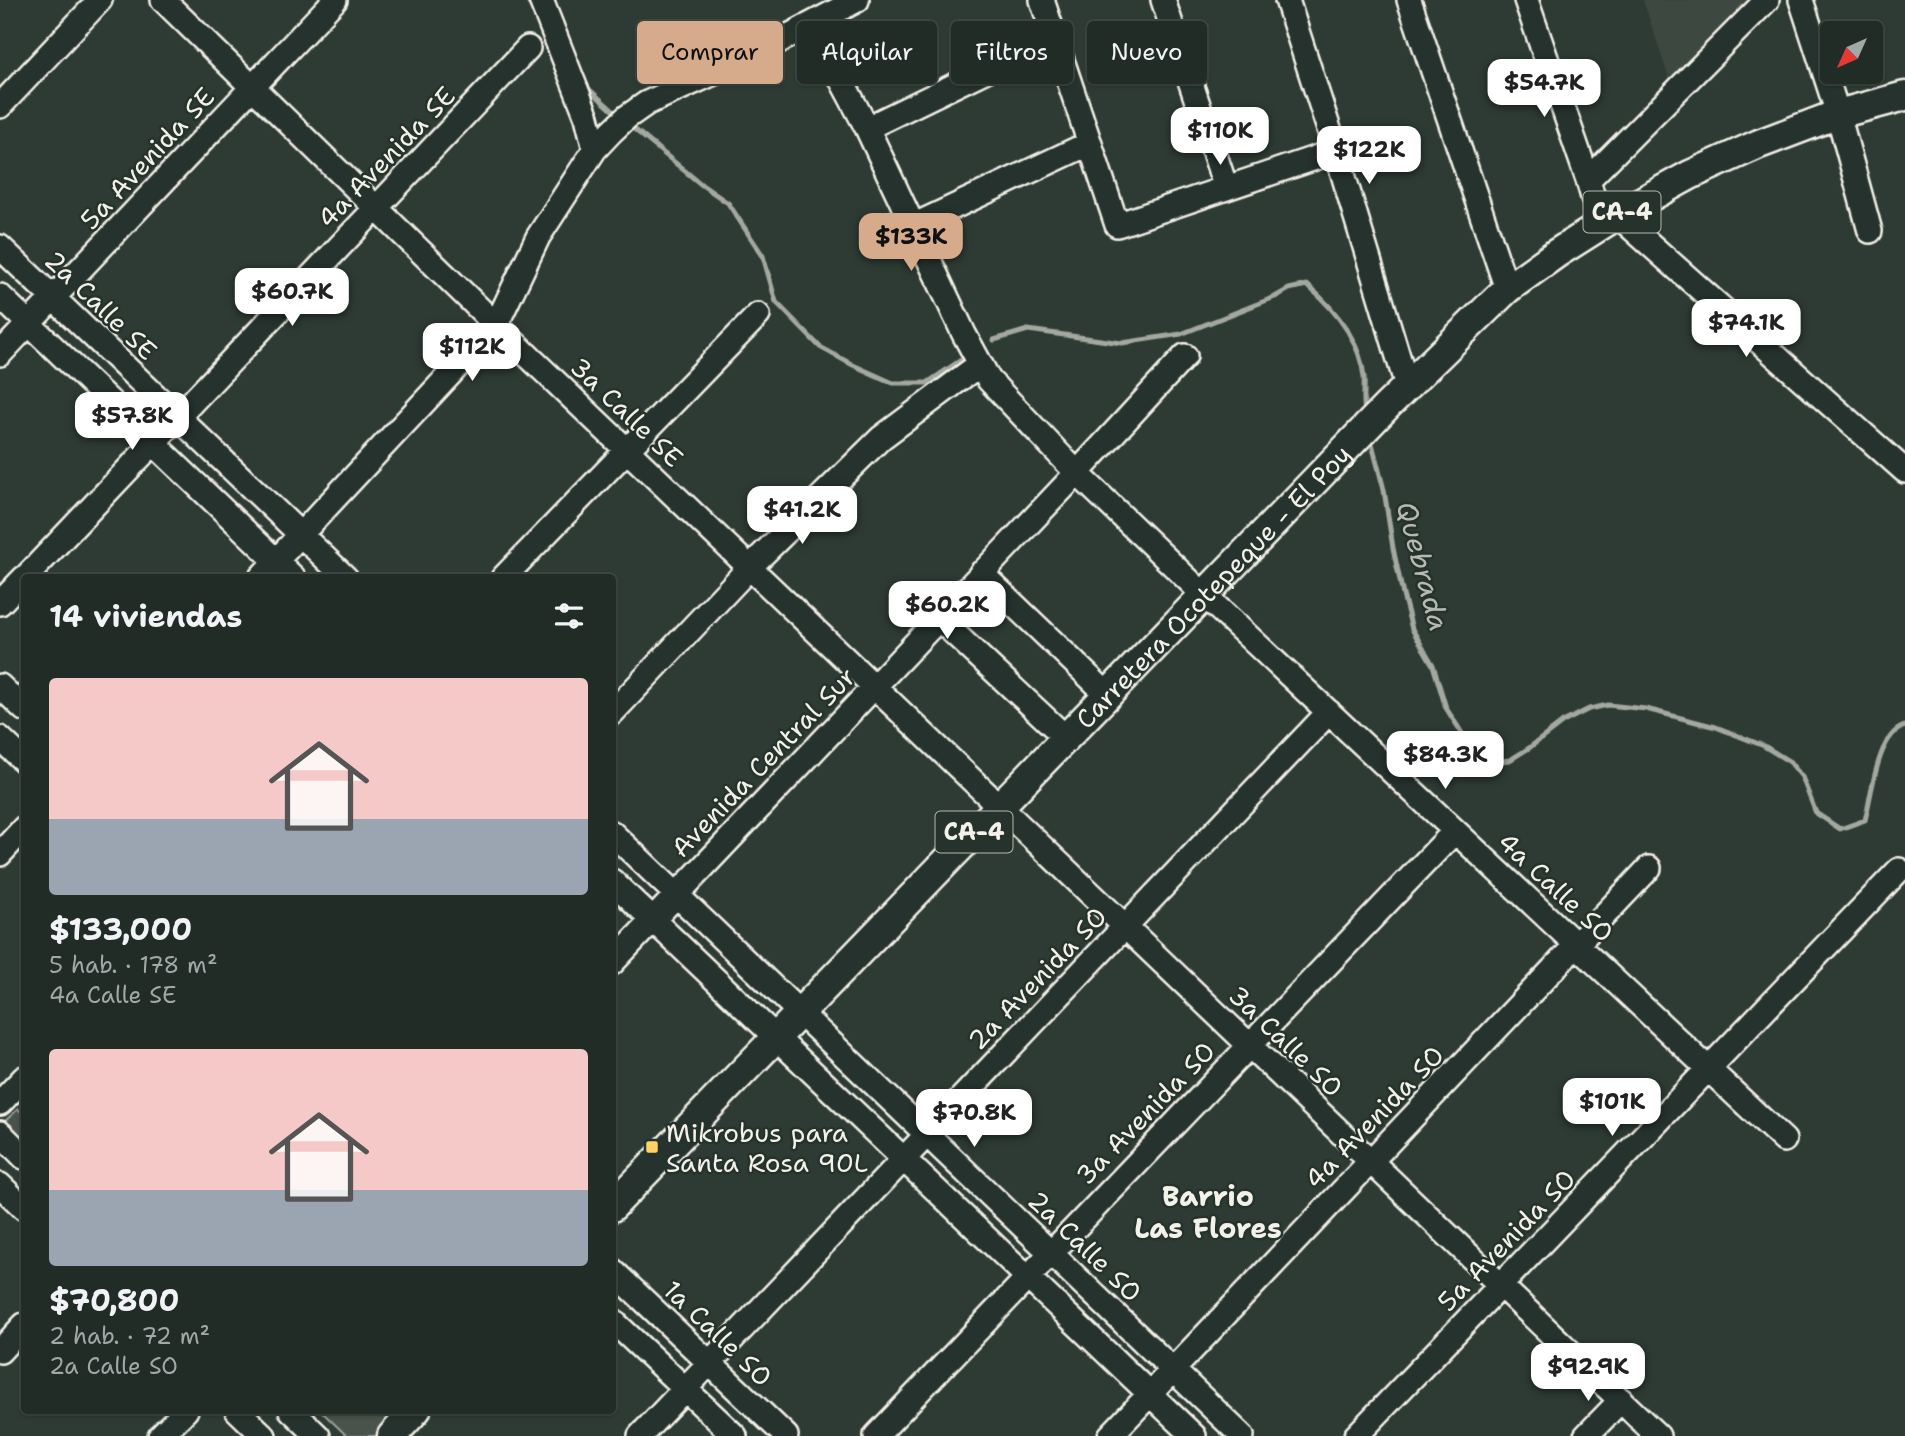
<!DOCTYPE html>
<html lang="es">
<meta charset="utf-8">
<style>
body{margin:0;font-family:"Shantell Sans",sans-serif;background:#2e3833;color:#f1f3f6;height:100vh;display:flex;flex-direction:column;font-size:26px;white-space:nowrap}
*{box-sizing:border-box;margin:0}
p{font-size:23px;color:#a2a7a7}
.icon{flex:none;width:38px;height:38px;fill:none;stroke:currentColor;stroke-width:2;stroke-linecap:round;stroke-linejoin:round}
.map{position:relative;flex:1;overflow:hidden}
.sheet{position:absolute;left:21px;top:574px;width:595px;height:840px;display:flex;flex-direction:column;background:#222c27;border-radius:7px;box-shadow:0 2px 5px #0004,0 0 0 2px #3f4844}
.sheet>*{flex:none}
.banner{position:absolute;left:637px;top:21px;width:665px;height:63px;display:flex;gap:14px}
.needle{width:46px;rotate:225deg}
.controls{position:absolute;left:1820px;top:21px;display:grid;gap:14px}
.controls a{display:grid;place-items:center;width:63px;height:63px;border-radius:7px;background:#222c27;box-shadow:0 2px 5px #0004,0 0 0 2px #3f4844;font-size:35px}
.price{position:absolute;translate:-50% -60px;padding:0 16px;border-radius:14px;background:#fff;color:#222;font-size:23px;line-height:46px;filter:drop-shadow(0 2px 4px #0008)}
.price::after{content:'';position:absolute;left:50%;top:42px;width:21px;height:16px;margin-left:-10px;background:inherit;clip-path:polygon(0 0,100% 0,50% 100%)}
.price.current{background:#d6ab8b;color:#111}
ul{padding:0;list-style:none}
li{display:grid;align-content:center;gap:14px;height:371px;padding:0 28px}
li span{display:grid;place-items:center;height:217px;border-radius:7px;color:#555}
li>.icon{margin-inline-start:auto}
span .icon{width:126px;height:126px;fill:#fffc;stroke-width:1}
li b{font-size:30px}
h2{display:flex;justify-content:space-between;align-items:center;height:84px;padding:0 28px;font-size:30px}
.pill{padding:0 24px;border-radius:7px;background:#222c27;box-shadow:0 2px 5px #0004,0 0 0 2px #3f4844;font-size:24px;line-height:63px}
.pill.current{background:#d6ab8b;color:#111}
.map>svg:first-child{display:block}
</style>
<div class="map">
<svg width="1905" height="1436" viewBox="0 0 1905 1436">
<rect width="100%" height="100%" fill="#2e3b34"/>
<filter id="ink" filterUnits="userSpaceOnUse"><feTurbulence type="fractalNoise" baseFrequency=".0143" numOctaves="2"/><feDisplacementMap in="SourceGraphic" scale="14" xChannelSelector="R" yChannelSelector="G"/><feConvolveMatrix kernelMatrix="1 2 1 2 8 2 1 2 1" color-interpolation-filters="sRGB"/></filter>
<g filter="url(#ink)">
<path fill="#3c4841" d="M1643,0h109l-82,81z"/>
<path fill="#48524c" stroke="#9ea29a" stroke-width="2" d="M18,1109l6,6v30l-22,-21z
M321,1411h79l-24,25h-29z"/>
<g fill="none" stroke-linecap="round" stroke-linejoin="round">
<path stroke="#a4a8a0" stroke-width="5" d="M527,0l8,12
M583,80l7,10 30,27
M628,124l74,61 26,18 35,53 13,46 44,45 33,18 40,18h34l34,-23
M994,340l34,-10 94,13 59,-9 94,-37 14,-8 18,-4c28,24 53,54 57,92 1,14 -2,25 2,39
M1370,436l14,54 9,58 10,47 9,34 21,36 13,43 30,47 15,7 19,-2 19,-12 34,-26 26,-13 19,-4 38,4 70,18 48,19 26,16 12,15 14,36 24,16 25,-9c7,-26 12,-86 40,-94"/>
<defs>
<path id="minor" d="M163,0l333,325 1162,1111
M541,0l46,117 8,32
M1042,0l75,225 219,-74
M1163,0l63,188
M1287,0l49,151 71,235
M1409,0l98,289
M1526,0l62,180 13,45
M1801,0l37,114 32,117
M812,25l55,103 97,206 25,46 88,93 126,121 581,546
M0,106l100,-106
M867,128l187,-91
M1588,180l179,-180
M1617,215l288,256
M913,226l177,-83
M0,247l346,331
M0,296l294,282
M0,354l335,-354
M981,573l126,121
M25,578l503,-530
M260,578l236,-253 42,-88 57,-88 17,-18 15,-14 20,-14 94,-42 116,-61
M503,578l255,-263
M0,603l24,-25
M938,618l127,119
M0,686l24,23
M612,713l138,-146 131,-129 99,-74
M0,738l24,23
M612,833l630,603
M0,854l24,-26
M612,881l582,555
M612,963l465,-490 108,-117
M0,1103l24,-25
M0,1133l24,24
M0,1185l24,23
M612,1270l174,166
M612,1320l123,116
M0,1351l24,-26
M237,1410l27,26
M291,1410l27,26
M160,1436l26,-26
M640,1436l689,-724
M876,1436l579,-605
M1110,1436l539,-568
M1356,1436l543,-566
M1586,1436l35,-36"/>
<g id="major">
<path id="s1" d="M612,1207l775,-801 120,-117 50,-36 60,-38 73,-40 69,-31 79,-30 67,-18"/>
<path d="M392,1436l24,-26"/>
</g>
</defs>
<use href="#minor" stroke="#f4f1e8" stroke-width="28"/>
<use href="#major" stroke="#f4f1e8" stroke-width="33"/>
<use href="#minor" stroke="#26332d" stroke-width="23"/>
<use href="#major" stroke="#26332d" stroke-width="28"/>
</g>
</g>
<rect fill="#ffd166" stroke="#26332d" stroke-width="2.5" x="645" y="1140" width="14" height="14" rx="3.5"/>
<g text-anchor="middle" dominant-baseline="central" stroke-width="5" stroke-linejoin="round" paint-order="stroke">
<g fill="#26332d" stroke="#b6b8b0" stroke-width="2">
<rect x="1583.5" y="191.5" width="77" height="41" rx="5"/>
<rect x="935.5" y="811.5" width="77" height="41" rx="5"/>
</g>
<g font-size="24" font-weight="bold" fill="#f4f1e8">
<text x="1622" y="212">CA-4</text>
<text x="974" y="832">CA-4</text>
</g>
<g font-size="26" fill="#f4f1e8" stroke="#26332d">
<text transform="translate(386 157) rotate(-46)">4a Avenida SE</text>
<text transform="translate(147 158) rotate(-47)">5a Avenida SE</text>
<text transform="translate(101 305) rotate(44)">2a Calle SE</text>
<text transform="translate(627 412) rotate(44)">3a Calle SE</text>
<text stroke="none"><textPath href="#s1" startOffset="864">Carretera Ocotepeque - El Poy</textPath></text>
<text transform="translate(763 762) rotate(-46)">Avenida Central Sur</text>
<text transform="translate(1556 887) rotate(43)">4a Calle SO</text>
<text transform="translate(1037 978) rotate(-46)">2a Avenida SO</text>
<text transform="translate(1286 1041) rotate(44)">3a Calle SO</text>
<text transform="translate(1145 1113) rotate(-46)">3a Avenida SO</text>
<text transform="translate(1374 1117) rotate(-46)">4a Avenida SO</text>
<text transform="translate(1506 1240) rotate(-46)">5a Avenida SO</text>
<text transform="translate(1085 1246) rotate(44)">2a Calle SO</text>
<text transform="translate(718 1333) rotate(44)">1a Calle SO</text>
</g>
<g font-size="26" fill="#f4f1e8" stroke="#26332d" text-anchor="start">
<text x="666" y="1132">Mikrobus para<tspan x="666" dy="30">Santa Rosa 90L</tspan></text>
</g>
<g font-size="28" font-style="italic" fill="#b8bab2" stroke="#26332d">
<text transform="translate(1423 566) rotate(75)">Quebrada</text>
</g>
<g font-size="28" font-weight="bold" fill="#f4f1e8" stroke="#26332d">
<text x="1208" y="1196">Barrio<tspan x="1208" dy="32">Las Flores</tspan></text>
</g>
</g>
</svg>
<div class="controls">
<a><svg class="needle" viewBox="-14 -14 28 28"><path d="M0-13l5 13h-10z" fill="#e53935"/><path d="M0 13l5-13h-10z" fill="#a2a7a7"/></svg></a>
</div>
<b class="price" style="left:1544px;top:119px">$54.7K</b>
<b class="price" style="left:1220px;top:167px">$110K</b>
<b class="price" style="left:1369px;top:186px">$122K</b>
<b class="price current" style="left:911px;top:273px">$133K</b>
<b class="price" style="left:292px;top:328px">$60.7K</b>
<b class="price" style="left:1746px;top:359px">$74.1K</b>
<b class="price" style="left:472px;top:383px">$112K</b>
<b class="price" style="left:132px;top:452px">$57.8K</b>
<b class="price" style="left:802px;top:546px">$41.2K</b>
<b class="price" style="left:947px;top:641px">$60.2K</b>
<b class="price" style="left:1445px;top:791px">$84.3K</b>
<b class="price" style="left:1612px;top:1138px">$101K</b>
<b class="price" style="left:974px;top:1149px">$70.8K</b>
<b class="price" style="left:1588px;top:1403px">$92.9K</b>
<div class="banner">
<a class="pill current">Comprar</a>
<a class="pill">Alquilar</a>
<a class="pill">Filtros</a>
<a class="pill">Nuevo</a>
</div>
<section class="sheet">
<h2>14 viviendas<svg class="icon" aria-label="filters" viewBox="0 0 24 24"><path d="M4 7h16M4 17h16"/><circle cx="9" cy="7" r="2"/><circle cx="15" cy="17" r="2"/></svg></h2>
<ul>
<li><span style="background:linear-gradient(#f6c9c9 65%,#9aa5b1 0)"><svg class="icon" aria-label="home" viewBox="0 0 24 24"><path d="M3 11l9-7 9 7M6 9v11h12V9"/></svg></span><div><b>$133,000</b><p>5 hab. · 178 m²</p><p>4a Calle SE</p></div></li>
<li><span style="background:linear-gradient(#f6c9c9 65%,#9aa5b1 0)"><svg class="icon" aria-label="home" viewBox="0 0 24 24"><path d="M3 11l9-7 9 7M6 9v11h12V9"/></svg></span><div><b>$70,800</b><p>2 hab. · 72 m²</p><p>2a Calle SO</p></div></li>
</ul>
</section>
</div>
